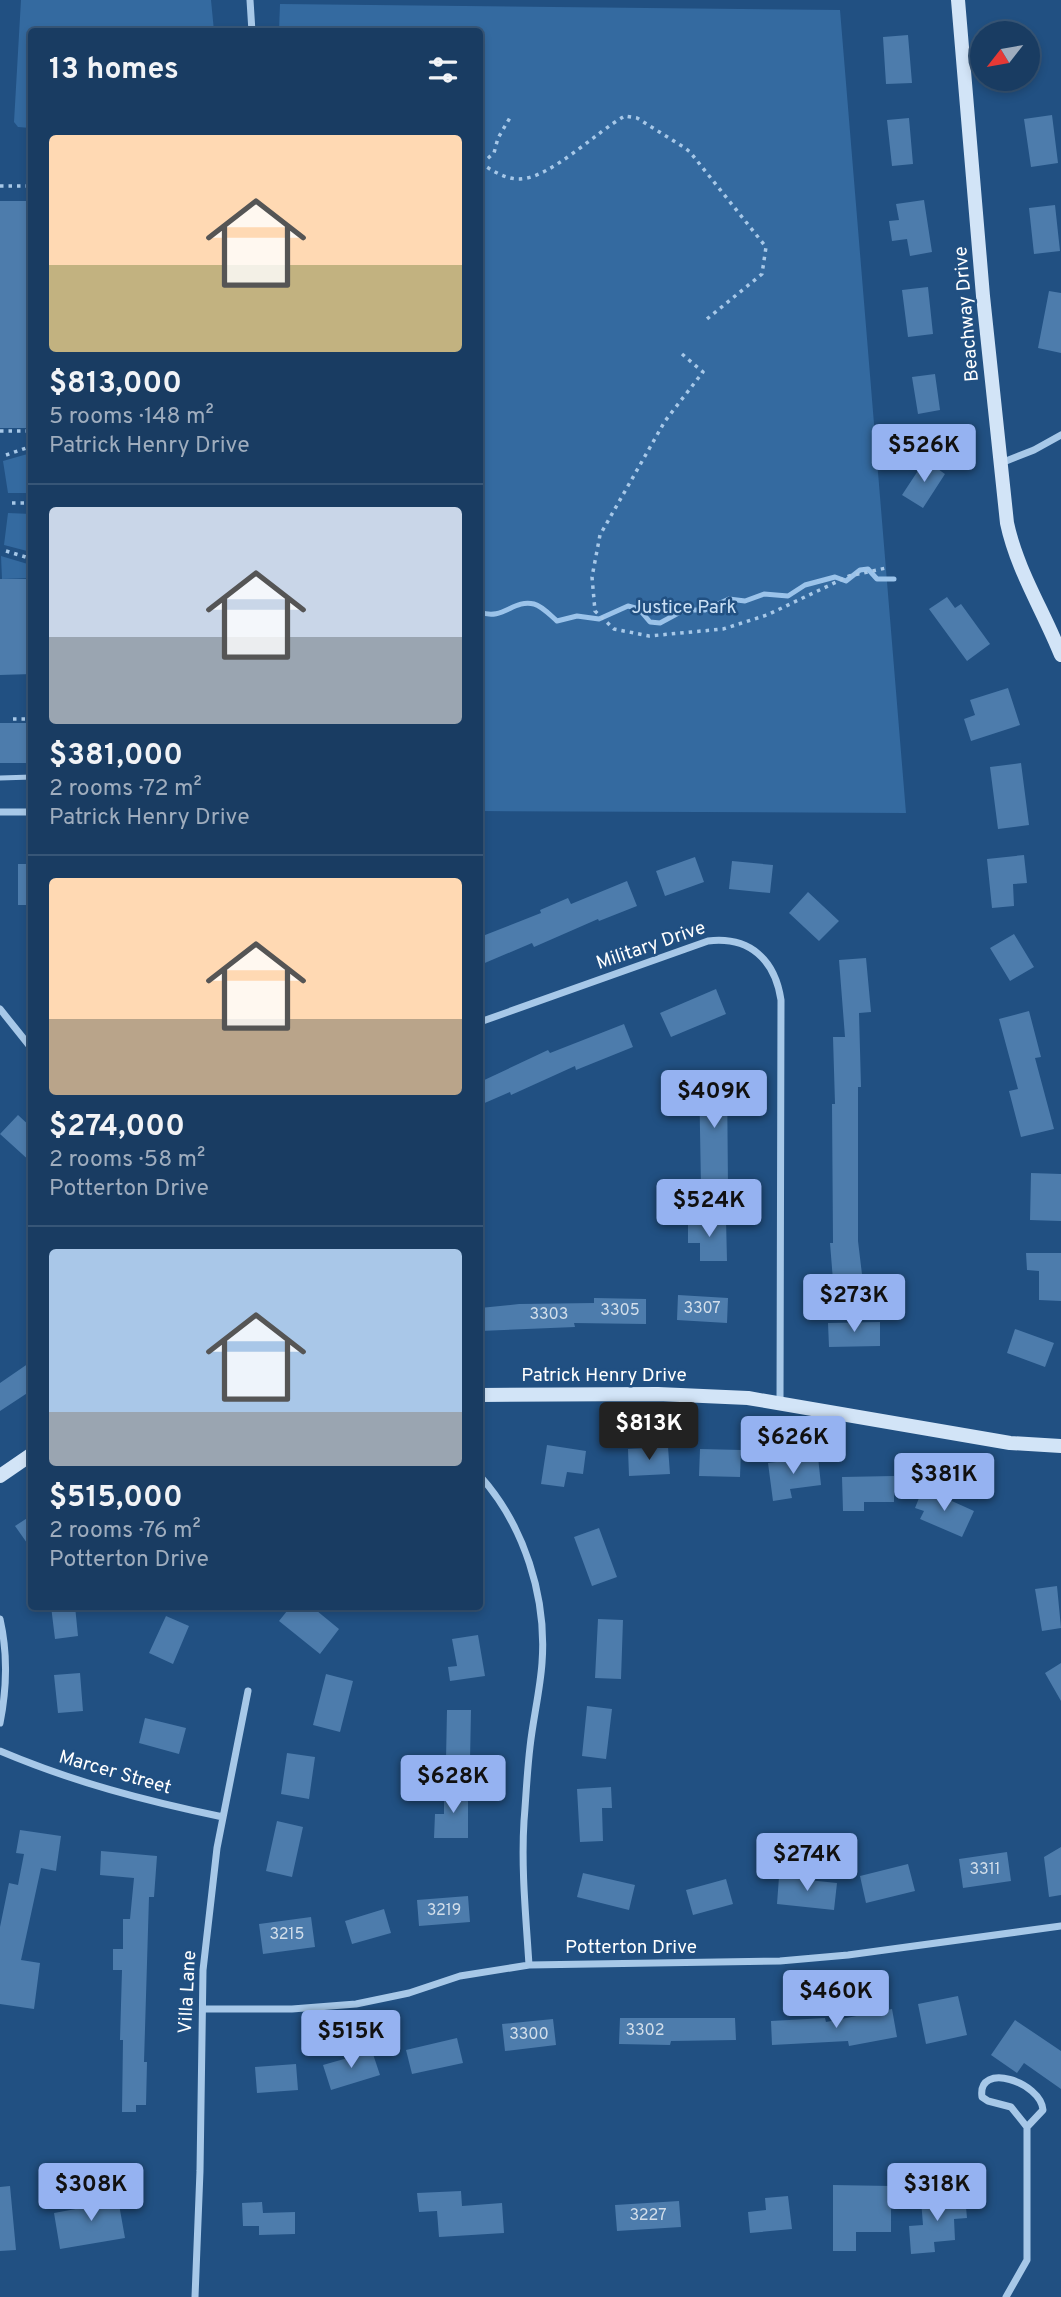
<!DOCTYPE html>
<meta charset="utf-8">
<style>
body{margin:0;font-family:Overpass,sans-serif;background:#224368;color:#f1f3f6;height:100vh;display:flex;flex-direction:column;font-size:26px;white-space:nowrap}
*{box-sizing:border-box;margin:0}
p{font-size:23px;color:#9fadbe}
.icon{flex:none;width:38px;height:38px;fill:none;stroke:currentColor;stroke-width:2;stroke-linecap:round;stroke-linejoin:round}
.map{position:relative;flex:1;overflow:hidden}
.details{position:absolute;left:28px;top:28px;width:455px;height:1582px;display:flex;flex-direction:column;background:#193c62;border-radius:7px;box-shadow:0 4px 10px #0003,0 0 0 2px #375677}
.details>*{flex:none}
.needle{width:46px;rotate:239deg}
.controls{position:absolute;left:970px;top:21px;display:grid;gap:14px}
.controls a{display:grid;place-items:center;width:70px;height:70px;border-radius:50%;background:#193c62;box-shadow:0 4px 10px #0003,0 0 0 2px #375677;font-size:35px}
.price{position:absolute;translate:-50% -60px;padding:0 16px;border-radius:7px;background:#95b2f1;color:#111;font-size:23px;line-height:46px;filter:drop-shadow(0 2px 4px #0008)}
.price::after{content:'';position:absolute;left:50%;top:42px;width:21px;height:16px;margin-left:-10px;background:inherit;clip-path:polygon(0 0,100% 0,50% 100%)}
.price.current{background:#222;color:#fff}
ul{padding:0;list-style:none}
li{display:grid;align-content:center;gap:14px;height:371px;padding:0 21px}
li+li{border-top:2px solid #375677}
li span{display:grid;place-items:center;height:217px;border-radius:7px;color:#555}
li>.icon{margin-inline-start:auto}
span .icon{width:126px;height:126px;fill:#fffc;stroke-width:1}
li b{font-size:30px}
h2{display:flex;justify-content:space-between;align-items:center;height:84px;padding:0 21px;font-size:30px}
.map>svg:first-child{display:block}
</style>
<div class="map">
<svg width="1061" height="2297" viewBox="0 0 1061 2297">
<rect width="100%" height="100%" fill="#215082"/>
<path fill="#346aa0" d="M21,0h190l3,31 -182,1 -1,96 -13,-1 -4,-5z
M280,4l560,6 66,803 -426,-2v-779l-201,-1z
M31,453v40h-23l-5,-32z
M8,513l23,1v38l-27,-7z
M1,556l30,9v13l-29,1z"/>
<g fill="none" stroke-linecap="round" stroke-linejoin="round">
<path stroke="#9bc3ea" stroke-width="5" d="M480,612c23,9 33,-13 54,-8 8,2 16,11 23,17l20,-5 22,3 29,-13 11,3 11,13 10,1 24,-13h21l24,-11 16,2 19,-7 24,2 17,-11 30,-8 11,4 14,-11 8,-1 9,10h17"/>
</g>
<path fill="#4d7cac" d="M908,35l4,48 -26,1 -3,-47z
M1052,115l6,48 -27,4 -7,-48z
M909,118l4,46 -21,2 -5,-46z
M924,200l8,52 -22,4 -3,-17 -15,2 -3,-20 10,-1 -3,-16z
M0,201h32v227h-32z
M1055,205l5,46 -26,3 -5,-46z
M928,287l5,47 -25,3 -6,-47z
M1049,291l12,2v60l-23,-5z
M935,374l5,36 -22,4 -6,-37z
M925,460l20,14 -22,34 -21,-13z
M0,579h28v81h4v14l-32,1z
M947,597l8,11 6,-4 29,40 -23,17 -38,-52z
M1008,688l12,37 -49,16 -7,-22 11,-4 -5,-15z
M0,723h32v40h-32z
M1021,763l8,62 -31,4 -8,-62z
M1024,855l3,28 -14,1 1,22 -22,2 -5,-49z
M695,857l9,25 -39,14 -9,-25z
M732,861l41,4 -3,28 -41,-4z
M18,864h14v41h-14z
M627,881l10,25 -38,15 -1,-2 -64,28 -2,-4 -52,22v-28l61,-24 -1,-3 28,-12 3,6z
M808,892l31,29 -20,20 -30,-28z
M1014,934l20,33 -24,14 -20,-33z
M866,958l5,54 -12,1 2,74h-3v154l6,50 -30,2 -4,-50h3l-1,-139h3l-2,-67h12l-6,-77z
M716,989l10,25 -55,23 -11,-24z
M1029,1011l12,46 -6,1 19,71 -33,8 -12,-46 9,-2 -19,-70z
M624,1024l9,23 -57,23 -1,-4 -64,29 -1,-3 -30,13v-23l68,-32 2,3z
M727,1073l1,115 -27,-1 -2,-113z
M18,1115l14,13v35l-32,-29z
M1031,1173l30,1v47l-31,-1z
M726,1219l1,42h-27v-18h-12v-23z
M1026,1253h35v48l-22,-1v-29l-12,-1z
M678,1295l50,3 -1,25 -50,-3z
M594,1298l52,1v25l-72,-1 1,4 -95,4v-23l39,-4 75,-1z
M880,1322v24l-51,1 -1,-24z
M1015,1329l39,14 -9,24 -38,-14z
M32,1361v29l-32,21v-28z
M547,1445l39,6 -3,23 -16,-2 -3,15 -23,-3z
M668,1447l2,27 -41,2 -1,-27z
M700,1449l41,1 -1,27 -41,-1z
M818,1457l3,28 -31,4 2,9 -19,3 -5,-38z
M894,1476v26h-30v9h-21l-1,-34z
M923,1488l51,23 -12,26 -42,-18 4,-8 -9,-3z
M32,1515v35l-17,-24z
M599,1528l18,49 -25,9 -18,-49z
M1057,1586l4,42 -19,3 -7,-42z
M51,1606h24l3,30 -23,3z
M291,1606h20l28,23 -19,25 -41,-33z
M166,1616l23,10 -16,38 -24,-11z
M598,1619l25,1 -2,59 -26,-1z
M478,1635l7,41 -35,5 -2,-14 9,-1 -5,-27z
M1061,1663v38l-16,-28z
M80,1673l3,38 -25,2 -4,-38z
M326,1674l27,7 -13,51 -27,-7z
M587,1706l25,3 -6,50 -24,-3z
M447,1710h24l-1,51 -24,-1z
M145,1718l41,10 -7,26 -40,-11z
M287,1753l28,4 -6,42 -28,-5z
M611,1787l1,21h-10l1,33 -23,1 -3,-53z
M444,1788h24v50h-34l1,-24h9z
M277,1821l26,6 -11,50 -26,-6z
M20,1830l41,6 -5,35 -15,-3 -20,92 19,3 -6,46 -34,-5v-77l9,-44 9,2 6,-31 -8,-1z
M1061,1847v48l-12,2 -5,-40z
M101,1851l56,5 -3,41h-5l-5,165h3l-1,43h-10v7h-14l1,-72h-3l2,-70h-9v-21h10v-30h7l4,-41 -34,-3z
M1007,1852l4,29 -48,7 -4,-29z
M908,1864l7,27 -49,12 -6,-27z
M583,1873l52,12 -6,25 -52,-13z
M779,1877l58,6 -3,27 -57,-6z
M726,1879l7,25 -40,11 -7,-25z
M468,1896l2,26 -51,4 -2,-26z
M384,1909l7,24 -39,11 -7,-23z
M311,1917l4,30 -52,7 -4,-30z
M958,1996l9,39 -41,9 -8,-40z
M892,2009l5,28 -48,9 -1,-5 -76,4 -1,-24 54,-3 1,4z
M620,2018h115l1,22 -65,1 -1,4 -51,-1z
M553,2019l3,26 -51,6 -3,-27z
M1015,2020l46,31v38l-37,-26 -7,10 -26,-18z
M457,2038l6,25 -51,11 -6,-24z
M372,2051l8,24 -49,15 -8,-25z
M296,2064l2,26 -41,3 -2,-26z
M833,2185l58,1v46h-35v19h-23z
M10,2186l6,64 -16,1v-64z
M461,2191l1,15 40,-3 2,30 -65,4 -2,-26 -18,1 -2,-19z
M117,2193l8,45 -65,11 -6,-36 38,-7 -2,-8z
M788,2196l4,33 -42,4 -2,-21 18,-2 -1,-12z
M965,2196l2,22 -13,1 1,21 -21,2 1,10 -24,2 -2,-28 14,-1 -2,-25z
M679,2201l2,26 -64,4 -2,-26z
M262,2202l1,11 32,-1v22l-36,1v-9h-16l-1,-23z"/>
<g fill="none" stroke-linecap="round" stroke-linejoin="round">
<path stroke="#a7c8e8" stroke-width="3.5" stroke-dasharray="3.5 5" stroke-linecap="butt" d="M480,161l7,-2 7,-6 4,-15 13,-22
M480,163c12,7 24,16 39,16 31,0 78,-48 106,-63l12,2 48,30 5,4 76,95 -4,27 -55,45
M0,186h29
M30,199l-1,-42h3
M682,354l21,18 -38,49 -65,114 -8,42 3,34 19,18 35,7 74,-7 44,-14 82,-39 37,-8
M0,431h32
M6,455l26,-9
M12,503h20
M6,551l26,8
M13,719h19"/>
<path stroke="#a7c8e8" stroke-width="5" d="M0,778l32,-1"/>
<path stroke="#a7c8e8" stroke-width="7" d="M250,0l2,32
M1001,463l33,-13 27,-15
M0,812h32
M0,1009l32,40
M480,1022l228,-81c42,-5 67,19 73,59l-1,402
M480,1476c44,49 67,121 62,187 -2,28 -9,56 -12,84 -3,25 -4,50 -6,74 -3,48 2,96 5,144
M0,1619c8,35 7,69 0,104
M0,1751c73,31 146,50 223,66
M203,2009h89l64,-5 53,-11 51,-17 69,-11 251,-4 68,-6 213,-29
M195,2297l5,-126 3,-201 14,-122 31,-157
M1006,2297l21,-37v-133l-16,-20 -23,-6 -6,-4c-5,-36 59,-15 61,13l-16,17"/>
<path stroke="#d2e4f7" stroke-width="14" d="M958,0l25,296 24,227c10,47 36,87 54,132
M480,1395l178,-1 90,4 262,45 51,3
M0,1476l32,-22"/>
</g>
<g text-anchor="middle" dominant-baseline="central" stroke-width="5" stroke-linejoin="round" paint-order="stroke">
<g font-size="16" fill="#d2deea">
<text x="702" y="1309">3307</text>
<text x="620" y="1311">3305</text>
<text x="549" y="1315">3303</text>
<text x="985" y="1870">3311</text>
<text x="444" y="1911">3219</text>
<text x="287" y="1935">3215</text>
<text x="645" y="2031">3302</text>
<text x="529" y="2035">3300</text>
<text x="648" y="2216">3227</text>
</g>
<g font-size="19" fill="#fff" stroke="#215082">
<text transform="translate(967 314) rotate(-95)">Beachway Drive</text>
<text transform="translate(651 946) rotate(-19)">Military Drive</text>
<text x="604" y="1376">Patrick Henry Drive</text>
<text transform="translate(115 1773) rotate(16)">Marcer Street</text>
<text x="631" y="1948">Potterton Drive</text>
<text transform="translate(188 1992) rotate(-87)">Villa Lane</text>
</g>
<g font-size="19" fill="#cbe1f6" stroke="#215082">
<text x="684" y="608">Justice Park</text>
</g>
</g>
</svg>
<div class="controls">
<a><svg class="needle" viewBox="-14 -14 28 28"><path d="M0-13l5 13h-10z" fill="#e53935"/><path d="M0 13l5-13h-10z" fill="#9fadbe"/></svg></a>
</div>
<b class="price" style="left:924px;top:484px">$526K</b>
<b class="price" style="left:714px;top:1130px">$409K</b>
<b class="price" style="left:709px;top:1239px">$524K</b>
<b class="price" style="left:854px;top:1334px">$273K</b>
<b class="price current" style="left:649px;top:1462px">$813K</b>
<b class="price" style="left:793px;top:1476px">$626K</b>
<b class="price" style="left:944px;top:1513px">$381K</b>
<b class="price" style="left:453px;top:1815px">$628K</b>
<b class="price" style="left:807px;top:1893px">$274K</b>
<b class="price" style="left:836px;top:2030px">$460K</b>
<b class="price" style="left:351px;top:2070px">$515K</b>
<b class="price" style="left:91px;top:2223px">$308K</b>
<b class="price" style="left:937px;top:2223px">$318K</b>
<section class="details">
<h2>13 homes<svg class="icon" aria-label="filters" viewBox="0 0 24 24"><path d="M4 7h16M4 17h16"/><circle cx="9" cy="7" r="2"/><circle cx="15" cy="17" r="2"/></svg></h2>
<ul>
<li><span style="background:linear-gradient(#ffd9b3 60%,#c2b280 0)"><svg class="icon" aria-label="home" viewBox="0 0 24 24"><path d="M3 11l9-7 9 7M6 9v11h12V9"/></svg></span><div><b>$813,000</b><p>5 rooms · 148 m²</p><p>Patrick Henry Drive</p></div></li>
<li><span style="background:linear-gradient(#c9d6e8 60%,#9aa5b1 0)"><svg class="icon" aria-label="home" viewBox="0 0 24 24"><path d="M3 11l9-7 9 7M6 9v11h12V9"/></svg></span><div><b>$381,000</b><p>2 rooms · 72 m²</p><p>Patrick Henry Drive</p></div></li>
<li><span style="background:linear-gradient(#ffd9b3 65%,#b9a48a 0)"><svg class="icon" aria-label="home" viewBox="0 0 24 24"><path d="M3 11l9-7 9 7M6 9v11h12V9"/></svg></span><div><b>$274,000</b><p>2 rooms · 58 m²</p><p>Potterton Drive</p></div></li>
<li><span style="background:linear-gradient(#a9c7e8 75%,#9aa5b1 0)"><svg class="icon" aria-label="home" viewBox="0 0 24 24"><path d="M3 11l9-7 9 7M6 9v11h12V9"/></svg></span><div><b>$515,000</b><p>2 rooms · 76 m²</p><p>Potterton Drive</p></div></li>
</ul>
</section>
</div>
